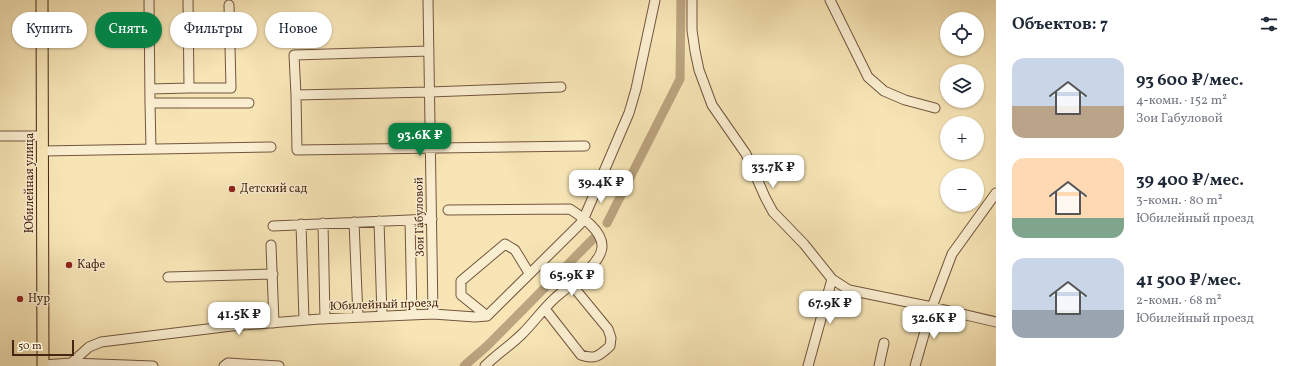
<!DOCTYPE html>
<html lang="ru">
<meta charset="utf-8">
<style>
body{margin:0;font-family:Vollkorn,serif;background:#f2f2f3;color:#1f2937;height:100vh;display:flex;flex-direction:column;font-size:15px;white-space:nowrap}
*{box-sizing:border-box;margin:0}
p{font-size:13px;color:#747a83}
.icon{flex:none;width:22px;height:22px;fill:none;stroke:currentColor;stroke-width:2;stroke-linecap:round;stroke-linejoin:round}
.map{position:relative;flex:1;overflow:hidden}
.drawer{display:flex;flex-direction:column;background:#fff;width:300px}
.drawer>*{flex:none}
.top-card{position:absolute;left:12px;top:12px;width:380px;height:36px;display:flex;gap:8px}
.fabs{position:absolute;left:940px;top:12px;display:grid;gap:8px}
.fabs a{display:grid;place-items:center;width:44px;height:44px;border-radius:50%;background:#fff;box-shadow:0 1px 3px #0004;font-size:20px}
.scale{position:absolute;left:12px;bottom:10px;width:62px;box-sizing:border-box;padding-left:4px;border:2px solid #472515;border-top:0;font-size:11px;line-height:14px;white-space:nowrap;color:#472515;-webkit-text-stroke:3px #faeed0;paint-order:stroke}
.price{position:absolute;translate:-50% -34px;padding:0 9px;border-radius:8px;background:#fff;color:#222;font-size:13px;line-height:26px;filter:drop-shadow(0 1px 2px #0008)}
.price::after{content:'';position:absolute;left:50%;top:24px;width:12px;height:9px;margin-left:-6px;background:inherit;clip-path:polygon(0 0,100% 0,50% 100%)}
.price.on{background:#0b8043;color:#fff}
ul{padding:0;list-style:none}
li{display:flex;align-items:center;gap:12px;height:100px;padding:0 16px}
li span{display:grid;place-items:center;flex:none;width:112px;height:80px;border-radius:12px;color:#555}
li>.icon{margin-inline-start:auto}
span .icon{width:48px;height:48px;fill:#fffc;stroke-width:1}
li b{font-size:17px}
h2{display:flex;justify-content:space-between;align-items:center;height:48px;padding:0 16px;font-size:17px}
.chip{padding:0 14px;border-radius:18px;background:#fff;box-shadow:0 1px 3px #0004;font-size:14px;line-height:36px}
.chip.on{background:#0b8043;color:#fff}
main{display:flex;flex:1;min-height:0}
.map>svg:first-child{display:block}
</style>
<main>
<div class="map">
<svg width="996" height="366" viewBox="0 0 996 366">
<rect width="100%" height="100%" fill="#f7e5b6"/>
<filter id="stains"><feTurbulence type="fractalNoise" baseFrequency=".005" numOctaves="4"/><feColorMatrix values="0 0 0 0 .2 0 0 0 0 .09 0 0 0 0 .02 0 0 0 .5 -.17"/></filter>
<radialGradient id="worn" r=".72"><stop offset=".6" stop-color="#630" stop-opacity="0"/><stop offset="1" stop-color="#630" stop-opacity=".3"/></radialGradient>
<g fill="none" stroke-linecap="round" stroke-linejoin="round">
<path stroke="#bba47f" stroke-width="9" d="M607,223l73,-144 1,-79
M464,366l23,-20 107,-108"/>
<defs>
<path id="minor" d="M149,0l1,103
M428,0l5,314
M692,0v30l3,21 4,19 13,35 34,49 19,43 8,15 31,32 28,35 17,11 83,17 64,15
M830,0l38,77 16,14 21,9 30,8
M561,87l-131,5 -134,3 1,55 288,-4
M189,88h42l-2,-83
M150,89l39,-1 -1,-88
M296,95l-2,-40 135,-4
M0,136h43
M151,149l-1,-46h99
M43,151l228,-4
M448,210l122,-1c12,8 33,22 32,38 -1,18 -34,39 -47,51 -12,11 -21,24 -33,36 -11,11 -25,20 -37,32
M410,220l2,95
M379,221l3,95
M354,222l4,95
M323,223l2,96
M301,224l3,96
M273,226l159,-7
M271,245l3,78
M168,277l105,-3
M545,309l36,46c14,5 18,1 29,-9l1,-8 -3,-9 -37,-45
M487,316l-26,-21v-14l44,-37 10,6 14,23
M71,363l82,3
M43,365l28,-2 18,-16 12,-5 131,-16 88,-7 113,-5 42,3 12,-1 93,-92 4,-6 45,-105 7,-24 19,-89
M224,366l4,-3 51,3
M808,366l24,-87
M879,366l5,-23
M915,366l17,-59 20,-53 44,-61"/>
<path id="major" d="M42,0l1,366"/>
</defs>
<use href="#minor" stroke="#73553d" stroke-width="11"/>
<use href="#major" stroke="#472515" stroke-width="13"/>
<use href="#minor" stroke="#faeed0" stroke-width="9"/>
<use href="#major" stroke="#f7e5b6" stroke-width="11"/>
</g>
<g fill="#8f2418" stroke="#faeed0" stroke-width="1.5">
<circle cx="232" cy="189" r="4"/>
<circle cx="69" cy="265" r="4"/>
<circle cx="20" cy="299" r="4"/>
</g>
<g text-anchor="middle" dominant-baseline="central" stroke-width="3" stroke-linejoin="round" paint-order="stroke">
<g font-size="12" fill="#472515" stroke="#faeed0">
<text transform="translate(30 183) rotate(-90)">Юбилейная улица</text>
<text transform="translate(420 217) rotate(-91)">Зои Габуловой</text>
<text transform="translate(384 305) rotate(-2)">Юбилейный проезд</text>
</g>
<g font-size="12" fill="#472515" stroke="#faeed0" text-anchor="start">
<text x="240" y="189">Детский сад</text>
<text x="77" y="265">Кафе</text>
<text x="28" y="299">Нур</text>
</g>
</g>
<rect width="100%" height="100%" filter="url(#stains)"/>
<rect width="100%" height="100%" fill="url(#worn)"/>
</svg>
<div class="fabs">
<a><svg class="icon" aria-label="locate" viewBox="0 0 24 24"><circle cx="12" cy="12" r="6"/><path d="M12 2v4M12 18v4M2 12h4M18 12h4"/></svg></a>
<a><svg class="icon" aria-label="layers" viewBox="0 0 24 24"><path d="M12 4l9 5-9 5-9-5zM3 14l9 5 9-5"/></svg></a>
<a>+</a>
<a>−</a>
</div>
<div class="scale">50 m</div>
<b class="price on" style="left:420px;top:157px">93.6K ₽</b>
<b class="price" style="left:773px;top:189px">33.7K ₽</b>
<b class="price" style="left:601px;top:204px">39.4K ₽</b>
<b class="price" style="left:572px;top:297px">65.9K ₽</b>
<b class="price" style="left:830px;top:325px">67.9K ₽</b>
<b class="price" style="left:239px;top:336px">41.5K ₽</b>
<b class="price" style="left:934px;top:340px">32.6K ₽</b>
<div class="top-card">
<a class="chip">Купить</a>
<a class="chip on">Снять</a>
<a class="chip">Фильтры</a>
<a class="chip">Новое</a>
</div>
</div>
<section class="drawer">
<h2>Объектов: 7<svg class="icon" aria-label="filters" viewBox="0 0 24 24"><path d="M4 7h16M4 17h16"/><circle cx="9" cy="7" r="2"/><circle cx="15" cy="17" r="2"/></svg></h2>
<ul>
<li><span style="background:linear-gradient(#c9d6e8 60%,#b9a48a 0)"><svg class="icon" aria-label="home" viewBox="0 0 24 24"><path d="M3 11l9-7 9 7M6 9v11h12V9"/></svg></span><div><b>93 600 ₽/мес.</b><p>4-комн. · 152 m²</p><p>Зои Габуловой</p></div></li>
<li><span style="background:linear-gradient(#ffd9b3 75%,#7fa58c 0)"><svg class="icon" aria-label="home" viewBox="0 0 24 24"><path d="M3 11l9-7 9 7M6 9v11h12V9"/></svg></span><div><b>39 400 ₽/мес.</b><p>3-комн. · 80 m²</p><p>Юбилейный проезд</p></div></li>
<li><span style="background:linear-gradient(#c9d6e8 65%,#9aa5b1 0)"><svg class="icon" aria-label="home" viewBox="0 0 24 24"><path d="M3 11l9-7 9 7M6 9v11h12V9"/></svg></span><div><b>41 500 ₽/мес.</b><p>2-комн. · 68 m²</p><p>Юбилейный проезд</p></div></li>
</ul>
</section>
</main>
